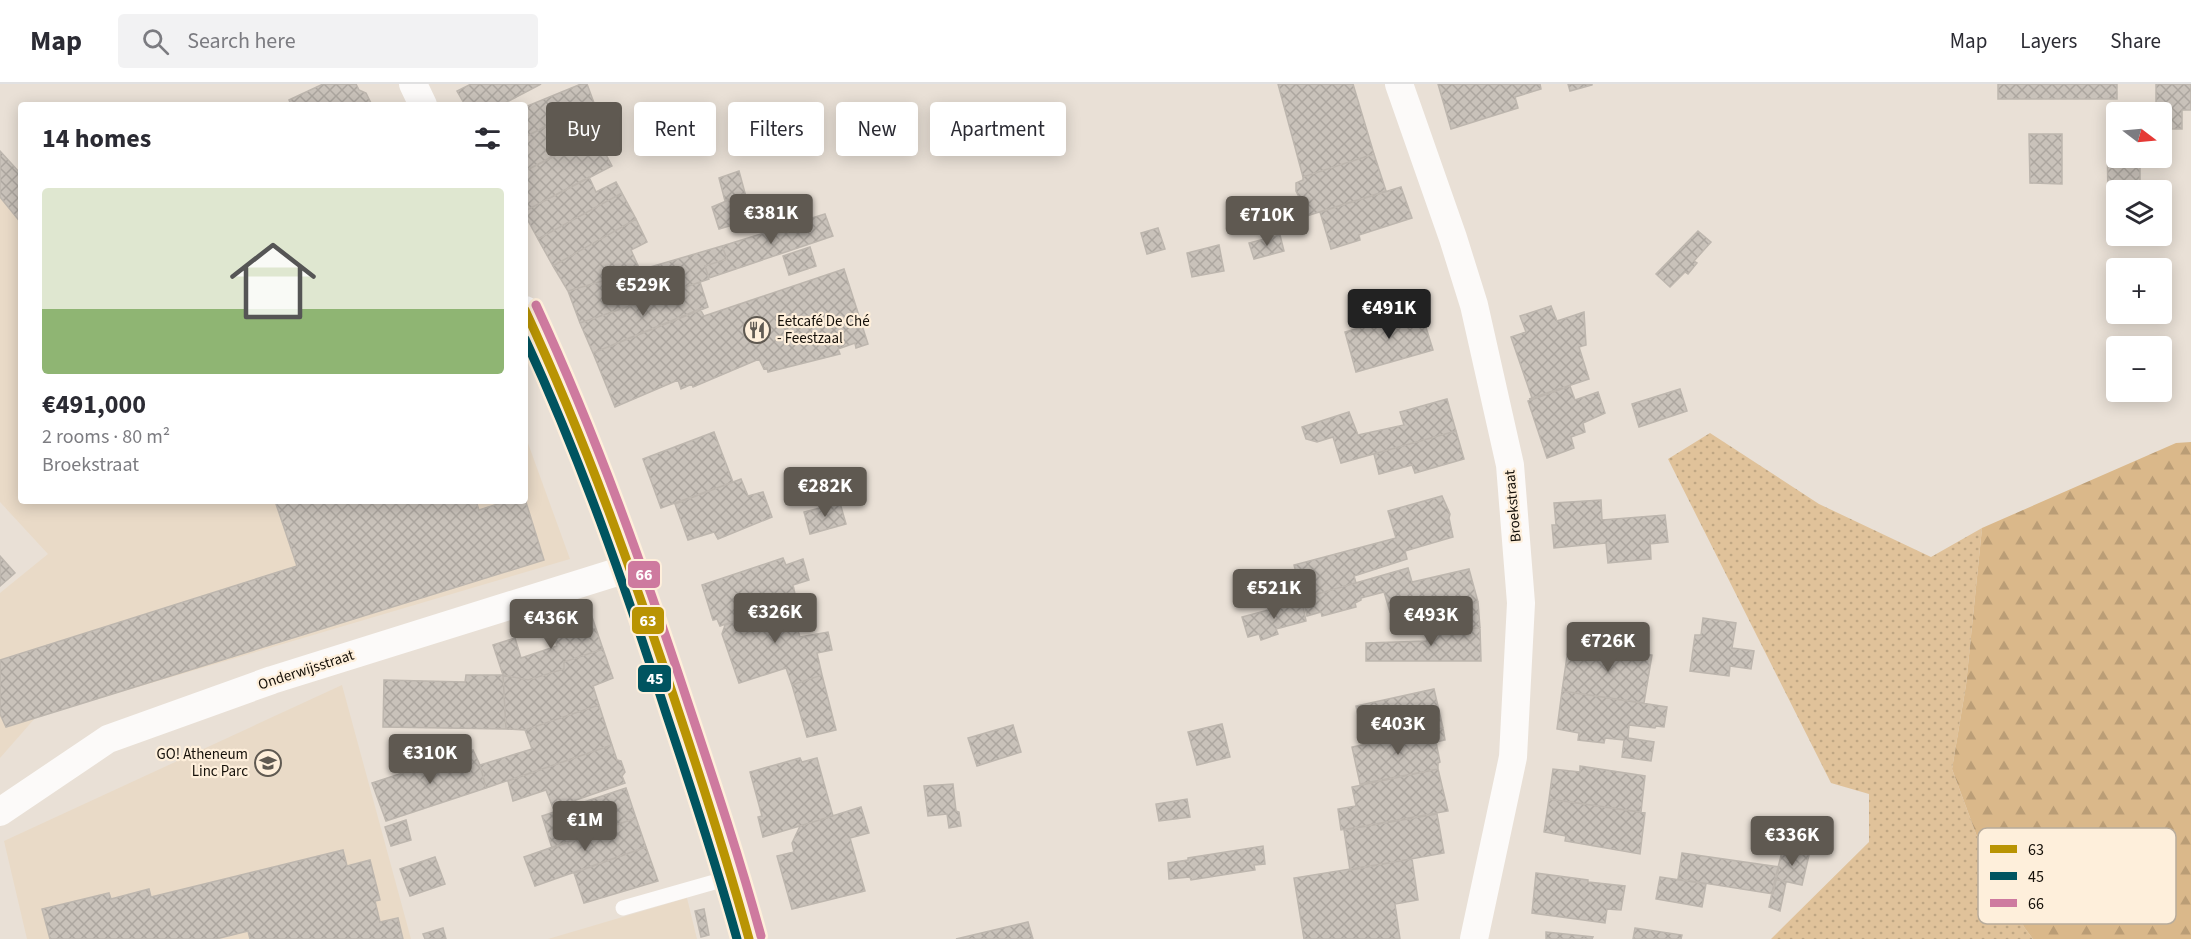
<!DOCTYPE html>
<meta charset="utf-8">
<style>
body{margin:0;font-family:"Source Sans 3",sans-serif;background:#f2f2f3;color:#2b2b33;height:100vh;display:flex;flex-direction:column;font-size:22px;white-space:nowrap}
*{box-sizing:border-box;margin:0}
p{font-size:20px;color:#7c7c81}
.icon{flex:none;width:33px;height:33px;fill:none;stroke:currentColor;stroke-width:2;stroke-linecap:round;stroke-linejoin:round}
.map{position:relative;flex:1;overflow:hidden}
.sheet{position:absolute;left:18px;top:18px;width:510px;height:402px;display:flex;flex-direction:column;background:#fff;border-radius:6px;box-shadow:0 3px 15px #0003}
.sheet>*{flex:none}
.guide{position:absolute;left:546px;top:18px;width:570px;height:54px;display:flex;gap:12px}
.needle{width:39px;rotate:106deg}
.tools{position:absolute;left:2106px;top:18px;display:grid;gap:12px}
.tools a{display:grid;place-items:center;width:66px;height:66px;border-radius:6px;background:#fff;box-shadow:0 3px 15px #0003;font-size:30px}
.price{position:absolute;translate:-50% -51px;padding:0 14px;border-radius:6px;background:#5f5951;color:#fff;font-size:20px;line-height:39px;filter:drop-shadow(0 2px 3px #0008)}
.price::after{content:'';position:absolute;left:50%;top:36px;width:18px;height:14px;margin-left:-9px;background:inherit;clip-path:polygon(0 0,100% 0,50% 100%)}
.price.current{background:#222;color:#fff}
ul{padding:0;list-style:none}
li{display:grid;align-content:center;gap:12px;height:318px;padding:0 24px}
li span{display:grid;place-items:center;height:186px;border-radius:6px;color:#555}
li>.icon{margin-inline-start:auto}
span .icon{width:108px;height:108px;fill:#fffc;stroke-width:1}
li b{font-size:26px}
h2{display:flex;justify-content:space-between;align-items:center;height:72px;padding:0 24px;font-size:26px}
.pill{padding:0 21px;border-radius:6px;background:#fff;box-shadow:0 3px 15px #0003;font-size:21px;line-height:54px}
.pill.current{background:#5f5951;color:#fff}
header{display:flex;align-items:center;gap:36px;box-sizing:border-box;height:84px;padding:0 30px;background:#fff;border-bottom:2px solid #e1e1e2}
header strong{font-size:28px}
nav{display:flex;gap:33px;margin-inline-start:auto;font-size:21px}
.search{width:420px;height:54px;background:#f2f2f3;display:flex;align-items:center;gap:15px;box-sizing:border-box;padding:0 21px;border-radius:6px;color:#7c7c81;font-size:22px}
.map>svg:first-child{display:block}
</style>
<header>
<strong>Map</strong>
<div class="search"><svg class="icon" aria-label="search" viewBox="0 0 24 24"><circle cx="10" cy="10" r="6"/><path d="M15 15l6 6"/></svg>Search here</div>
<nav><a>Map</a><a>Layers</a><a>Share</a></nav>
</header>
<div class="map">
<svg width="2191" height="855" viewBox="0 0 2191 855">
<defs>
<pattern id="grass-dots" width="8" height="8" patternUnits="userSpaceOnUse" patternTransform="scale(1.5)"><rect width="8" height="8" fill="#e0c29a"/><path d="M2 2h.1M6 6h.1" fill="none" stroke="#bfa683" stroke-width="1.8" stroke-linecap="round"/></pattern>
<pattern id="forest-firs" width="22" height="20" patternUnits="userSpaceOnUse" patternTransform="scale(1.5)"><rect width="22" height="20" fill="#dab88a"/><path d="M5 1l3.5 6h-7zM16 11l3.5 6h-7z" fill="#ba9d76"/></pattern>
<pattern id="building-cross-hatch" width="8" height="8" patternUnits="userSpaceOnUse" patternTransform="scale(1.5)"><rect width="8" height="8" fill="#c9c2ba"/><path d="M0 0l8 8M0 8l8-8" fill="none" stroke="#aca69f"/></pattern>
</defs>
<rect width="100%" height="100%" fill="#e9e0d6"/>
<path fill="#e9dac7" d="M0,67l21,23v327h504v-66l45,124 -534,158 -36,41v-165l48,-39 -48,-52z
M342,601l69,254h-384l-23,-98z
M687,814l10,41h-149z"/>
<path fill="url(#grass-dots)" d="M1710,349l109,71 112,53 51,-29 -16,157 -14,84 27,73 45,85 9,12h-262l98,-97v-48l-38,-11 -163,-324z"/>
<path fill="url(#forest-firs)" d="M2191,358v497h-158l-9,-12 -45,-85 -27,-73 14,-84 16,-157 194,-85z"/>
<path fill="url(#building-cross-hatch)" stroke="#bdb6ae" stroke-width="1.5" d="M323,0h33l3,6 7,3 6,12h-81l-2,-5z
M471,0h70l-40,21h-36l-8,-14z
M581,0h6l7,19 -69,34v-30z
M1278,0h75l21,70 -71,23z
M1438,0h102l1,5 -26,8 3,11 -67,21z
M1568,0h24v1l-22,6z
M1998,0h119v15h-119z
M2156,0h35v26h-9v19h-20v-17l-6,-2z
M581,24l4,11 -4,3v6l-29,16 3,12 -30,15v-34z
M595,50l17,32 -87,45v-40z
M2029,50h33v50l-32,-1z
M2107,51h9v23h24v25h-22l-2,13h-8z
M0,67l21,23v49l-21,-26z
M1374,70l12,37 -89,28 -6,-17 9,-3 -4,-8v-8l7,-3v-3z
M739,87l6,22 -20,8 -6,-23z
M589,93l7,15 20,-10 6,11 -84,46 -13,-24v-4z
M1401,103l11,31 -53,17 1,5 -29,9 -11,-37z
M622,109l14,26 -83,47 -15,-27z
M745,109l8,26 -34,10 -7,-22z
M825,130l8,22 -124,42 -4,-12 22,-7 -5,-13z
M636,135l11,23 -16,8 9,20 -72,21 -15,-25z
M1158,144l7,21 -18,5 -6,-21z
M1698,147l13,11 -17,19 3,2 -9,11 -3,-2 -15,15 -14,-13z
M1280,151l4,16 -30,8 -5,-16z
M1219,161l5,26 -32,6 -5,-24z
M722,162l5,13 -22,7 4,13 -129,44 -12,-32z
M810,163l6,19 -27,9 -6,-19z
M844,185l24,75 -12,4 -1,-5 -17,6 2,5 -72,18 -1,-4 -3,1 -5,-10 -66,28 -1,-3 -11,5 -3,-9 -63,27 -22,-54 107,-44 4,7z
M700,198l8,25 -115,46 -13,-30z
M1551,222l6,15 27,-9 2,33 -7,2 10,32 -60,20 3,-1 -21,-61 15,-5 -6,-16z
M1420,224l13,42 -77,22 -11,-40 14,-4v-3z
M1570,302l5,14 23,-8 7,21 -22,10 2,9 -14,5 3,11 -27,10 -19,-57z
M1680,305l7,22 -48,16 -7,-23z
M1447,315l9,32 -115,32 -8,-26 -16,5 -11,-3 -4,-12 47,-15 9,23 46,-10 -4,-13z
M1456,347l8,28 -49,14 -3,-8 -33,9 -5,-20z
M714,348l19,50 -72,26 -18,-49z
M741,395l7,17 15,-4 9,25 -54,22 -4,-7 -26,8 -13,-36z
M1442,412l8,18 -1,4 4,19 -48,14 2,8 -53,17 2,7 -53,15 -9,-33 102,-27 -8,-27z
M525,415l19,61 -538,167 -6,-13v-54l297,-94 -22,-65h201l3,9 28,-9h18z
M1601,416l1,20 63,-5 3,27 -18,2v-5l1,20 -43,4 -2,-20 -52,5 -2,-23h4l-2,-22z
M840,419l6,21 -36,10 -6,-22z
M0,472l15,17 -15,13z
M783,474l3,7 17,-6 6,21 -16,5 2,9 -17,6 3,5 -61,21 -3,-7 -4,1 -11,-35z
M1408,484l4,14 57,-13 9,33 -44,12 -4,-13 -40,11 -6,-20 -23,6v2l-6,3 1,4 -34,9 -1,-4 -14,4 -4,-18z
M804,516l6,20 -14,4 4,13 28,-5 4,18 -15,3 5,22 -30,10 -6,-17 -47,15 -17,-49 3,-9 56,-20z
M1302,517l4,20 -30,8 2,5 -17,6 -2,-6 -11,3 -6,-20z
M1478,518l2,26 -53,1v-12z
M591,530l12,35 -39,13v7l-36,11 -25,-5 -10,-30 22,-7 6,20 36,-12 -6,-19z
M1703,534l33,5 -4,25 22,3 -3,18 -21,-3 -1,10 -39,-5 5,-36h6z
M1480,544l1,33h-115v-18l61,-2v-12z
M1589,559l37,4 -1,3 27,5 -8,48 -82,-12 6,-42 20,2z
M603,565l10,29 -20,8 6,19 -74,25 -19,-1 -3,-54 25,5 36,-11v-7z
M466,591h37l3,54 -123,-2 1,-47 81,2z
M822,591l14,55 -29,7 -15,-52z
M1434,605l9,39 -79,16 -8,-38z
M1562,607l105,16 -3,20 -8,-1 -1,2 -26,-3 -1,13 26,4 -3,19 -29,-4 2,-17 -19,-2 -1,5 -26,-3 1,-7 -22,-4z
M599,621l13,40 -126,43 -6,-23 52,-16 -7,-19z
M1222,640l8,33 -33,8 -9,-33z
M1013,641l8,27 -44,14 -9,-28z
M1443,644l2,12 -9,2 4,20 -2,1v6l-78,15 -8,-37z
M612,661l5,15 4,1 4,11 -3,4 3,7 -72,25 -7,-18 -33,11 -5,-20z
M473,666l7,15 6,23 -100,33 -14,-38z
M800,674l2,4 15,-4 16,58 -70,21 -5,-20 4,-1 -12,-44z
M1580,682l65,10 -4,36 -92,-13 4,-30 27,3z
M1438,685l10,42 -107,19 -3,-21 18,-3 -4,-19z
M953,700l3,27 3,1 2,14 -12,2 -2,-14 -19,2 -4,-30z
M626,704l10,30 -84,30 -10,-32z
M1187,715l3,18 -31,4 -3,-17z
M1549,715l96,14 -5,41 -75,-13 1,-5 -22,-4z
M861,723l8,26 -19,5 15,53 -73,18 -15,-53 17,-4 -2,-9 8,-17z
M1437,730l7,39 -94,17 -6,-40z
M636,734l10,29 -111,39 -11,-29z
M406,736l5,20 -20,6 -6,-19z
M1263,762l2,18 -11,1 1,5 -64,10 -1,-3 -21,2 -1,-16 20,-3v-2z
M646,763l12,34 -74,22 -10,-30z
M1783,764l26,7 -7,30 -27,-6z
M343,766l4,16 23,-6 10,40 -5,1 5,21 18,-4 5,21h-153l-2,-8 -32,8h-166l-8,-30 67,-16 2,6 38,-10 2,8z
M1682,769l97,14 -6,27 -95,-15z
M435,773l10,27 -35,12 -10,-27z
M1412,775l6,41 -23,4 5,35h-96l-10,-61z
M1536,789l52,7v2l37,4 -4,24 -14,-1 -2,14 -73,-10z
M1660,793l46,7 -4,23 -46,-8z
M1775,795l11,3 -6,29 -11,-4z
M704,825l5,26 -8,2 -6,-26z
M1028,838l5,17h-77z
M443,844l3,11h-21l-2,-5z
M1635,844l47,7 -1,4h-48z
M1546,848l47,5 -1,2h-46z"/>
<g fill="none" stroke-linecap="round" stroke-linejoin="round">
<path stroke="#fcfaf9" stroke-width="15" d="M623,824l109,-31"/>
<path stroke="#fcfaf9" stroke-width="28" d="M413,0l10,21
M1399,0l54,154 21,67 36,160 11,138 -8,154 -39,182
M525,226c62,130 110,266 154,403 25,75 50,150 70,226
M0,728l108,-73 164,-59 358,-112"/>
<defs>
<path id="bus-1" d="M525,226c61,131 109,266 154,403 25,75 49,150 70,226"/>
<path id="bus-2" d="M525,255c56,121 100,247 141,374 25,75 50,150 71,226"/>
<path id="bus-3" d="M536,221c61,132 109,267 154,404 25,75 50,150 71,227"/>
</defs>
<use href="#bus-1" stroke="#feefdb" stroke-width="14"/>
<use href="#bus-2" stroke="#feefdb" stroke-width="14"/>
<use href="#bus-3" stroke="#feefdb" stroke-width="14"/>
<use href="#bus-1" stroke="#b99403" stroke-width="9"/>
<use href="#bus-2" stroke="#005460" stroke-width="9"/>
<use href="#bus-3" stroke="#ce7a9f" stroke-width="9"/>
</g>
<defs>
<symbol id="restaurant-ring" viewBox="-11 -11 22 22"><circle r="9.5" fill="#feefdb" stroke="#5f5951" stroke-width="1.5"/><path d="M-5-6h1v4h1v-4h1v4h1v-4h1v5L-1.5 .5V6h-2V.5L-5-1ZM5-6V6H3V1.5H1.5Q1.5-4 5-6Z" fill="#5f5951"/></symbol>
<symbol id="school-ring" viewBox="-11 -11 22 22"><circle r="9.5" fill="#feefdb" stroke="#5f5951" stroke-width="1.5"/><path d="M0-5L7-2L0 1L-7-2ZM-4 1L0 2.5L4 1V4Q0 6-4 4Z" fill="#5f5951"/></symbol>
</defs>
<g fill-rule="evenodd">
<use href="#restaurant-ring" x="742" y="231" width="30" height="30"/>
<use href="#school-ring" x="253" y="664" width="30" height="30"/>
</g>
<g text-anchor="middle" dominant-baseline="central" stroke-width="4.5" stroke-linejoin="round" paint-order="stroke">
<g font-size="15" fill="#151009" stroke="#feefdb" text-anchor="start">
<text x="777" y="237">Eetcafé De Ché<tspan x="777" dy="17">- Feestzaal</tspan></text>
<text x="248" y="670" text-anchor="end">GO! Atheneum<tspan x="248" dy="17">Linc Parc</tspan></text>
</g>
<g font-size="15" fill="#151009" stroke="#feefdb">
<text transform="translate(1513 422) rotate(-95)">Broekstraat</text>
<text transform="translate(306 586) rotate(-18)">Onderwijsstraat</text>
</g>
</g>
<rect x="1978" y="744" width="198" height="96" rx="9" fill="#feefdb" stroke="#b8ac9c" stroke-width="1.5"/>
<rect x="1990" y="761" width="27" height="8" fill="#b99403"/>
<rect x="1990" y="788" width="27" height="8" fill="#005460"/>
<rect x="1990" y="815" width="27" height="8" fill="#ce7a9f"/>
<g font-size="16" fill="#151009">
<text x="2028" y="771">63</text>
<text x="2028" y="798">45</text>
<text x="2028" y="825">66</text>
</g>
<g stroke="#feefdb" stroke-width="2">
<rect x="627" y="476" width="34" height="29" rx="6" fill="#ce7a9f"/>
<rect x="631" y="522" width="34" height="29" rx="6" fill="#b99403"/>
<rect x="637" y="580" width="35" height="29" rx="6" fill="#005460"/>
</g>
<g font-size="16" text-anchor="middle" font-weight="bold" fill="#fff">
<text x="644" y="496">66</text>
<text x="648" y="542">63</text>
<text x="655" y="600">45</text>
</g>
</svg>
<div class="tools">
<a><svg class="needle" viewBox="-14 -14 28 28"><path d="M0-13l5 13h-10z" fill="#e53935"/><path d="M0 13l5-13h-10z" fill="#7c7c81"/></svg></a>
<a><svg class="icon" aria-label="layers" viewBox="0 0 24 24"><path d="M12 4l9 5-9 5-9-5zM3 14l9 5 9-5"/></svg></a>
<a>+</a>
<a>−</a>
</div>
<b class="price" style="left:771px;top:161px">€381K</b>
<b class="price" style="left:1267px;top:163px">€710K</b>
<b class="price" style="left:643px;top:233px">€529K</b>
<b class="price current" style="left:1389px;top:256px">€491K</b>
<b class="price" style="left:825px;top:434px">€282K</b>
<b class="price" style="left:1274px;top:536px">€521K</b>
<b class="price" style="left:775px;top:560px">€326K</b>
<b class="price" style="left:1431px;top:563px">€493K</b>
<b class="price" style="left:551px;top:566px">€436K</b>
<b class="price" style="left:1608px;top:589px">€726K</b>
<b class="price" style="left:1398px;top:672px">€403K</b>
<b class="price" style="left:430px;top:701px">€310K</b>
<b class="price" style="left:585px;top:768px">€1M</b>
<b class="price" style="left:1792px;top:783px">€336K</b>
<div class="guide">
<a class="pill current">Buy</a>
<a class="pill">Rent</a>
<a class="pill">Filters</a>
<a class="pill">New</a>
<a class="pill">Apartment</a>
</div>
<section class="sheet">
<h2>14 homes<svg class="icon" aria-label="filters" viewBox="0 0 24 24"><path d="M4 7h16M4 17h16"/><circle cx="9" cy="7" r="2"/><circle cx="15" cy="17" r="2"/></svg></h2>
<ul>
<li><span style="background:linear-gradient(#dfe7d0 65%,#8fb573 0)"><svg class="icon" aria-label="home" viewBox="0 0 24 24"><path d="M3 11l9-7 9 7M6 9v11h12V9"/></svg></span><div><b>€491,000</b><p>2 rooms · 80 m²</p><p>Broekstraat</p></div></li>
</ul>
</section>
</div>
